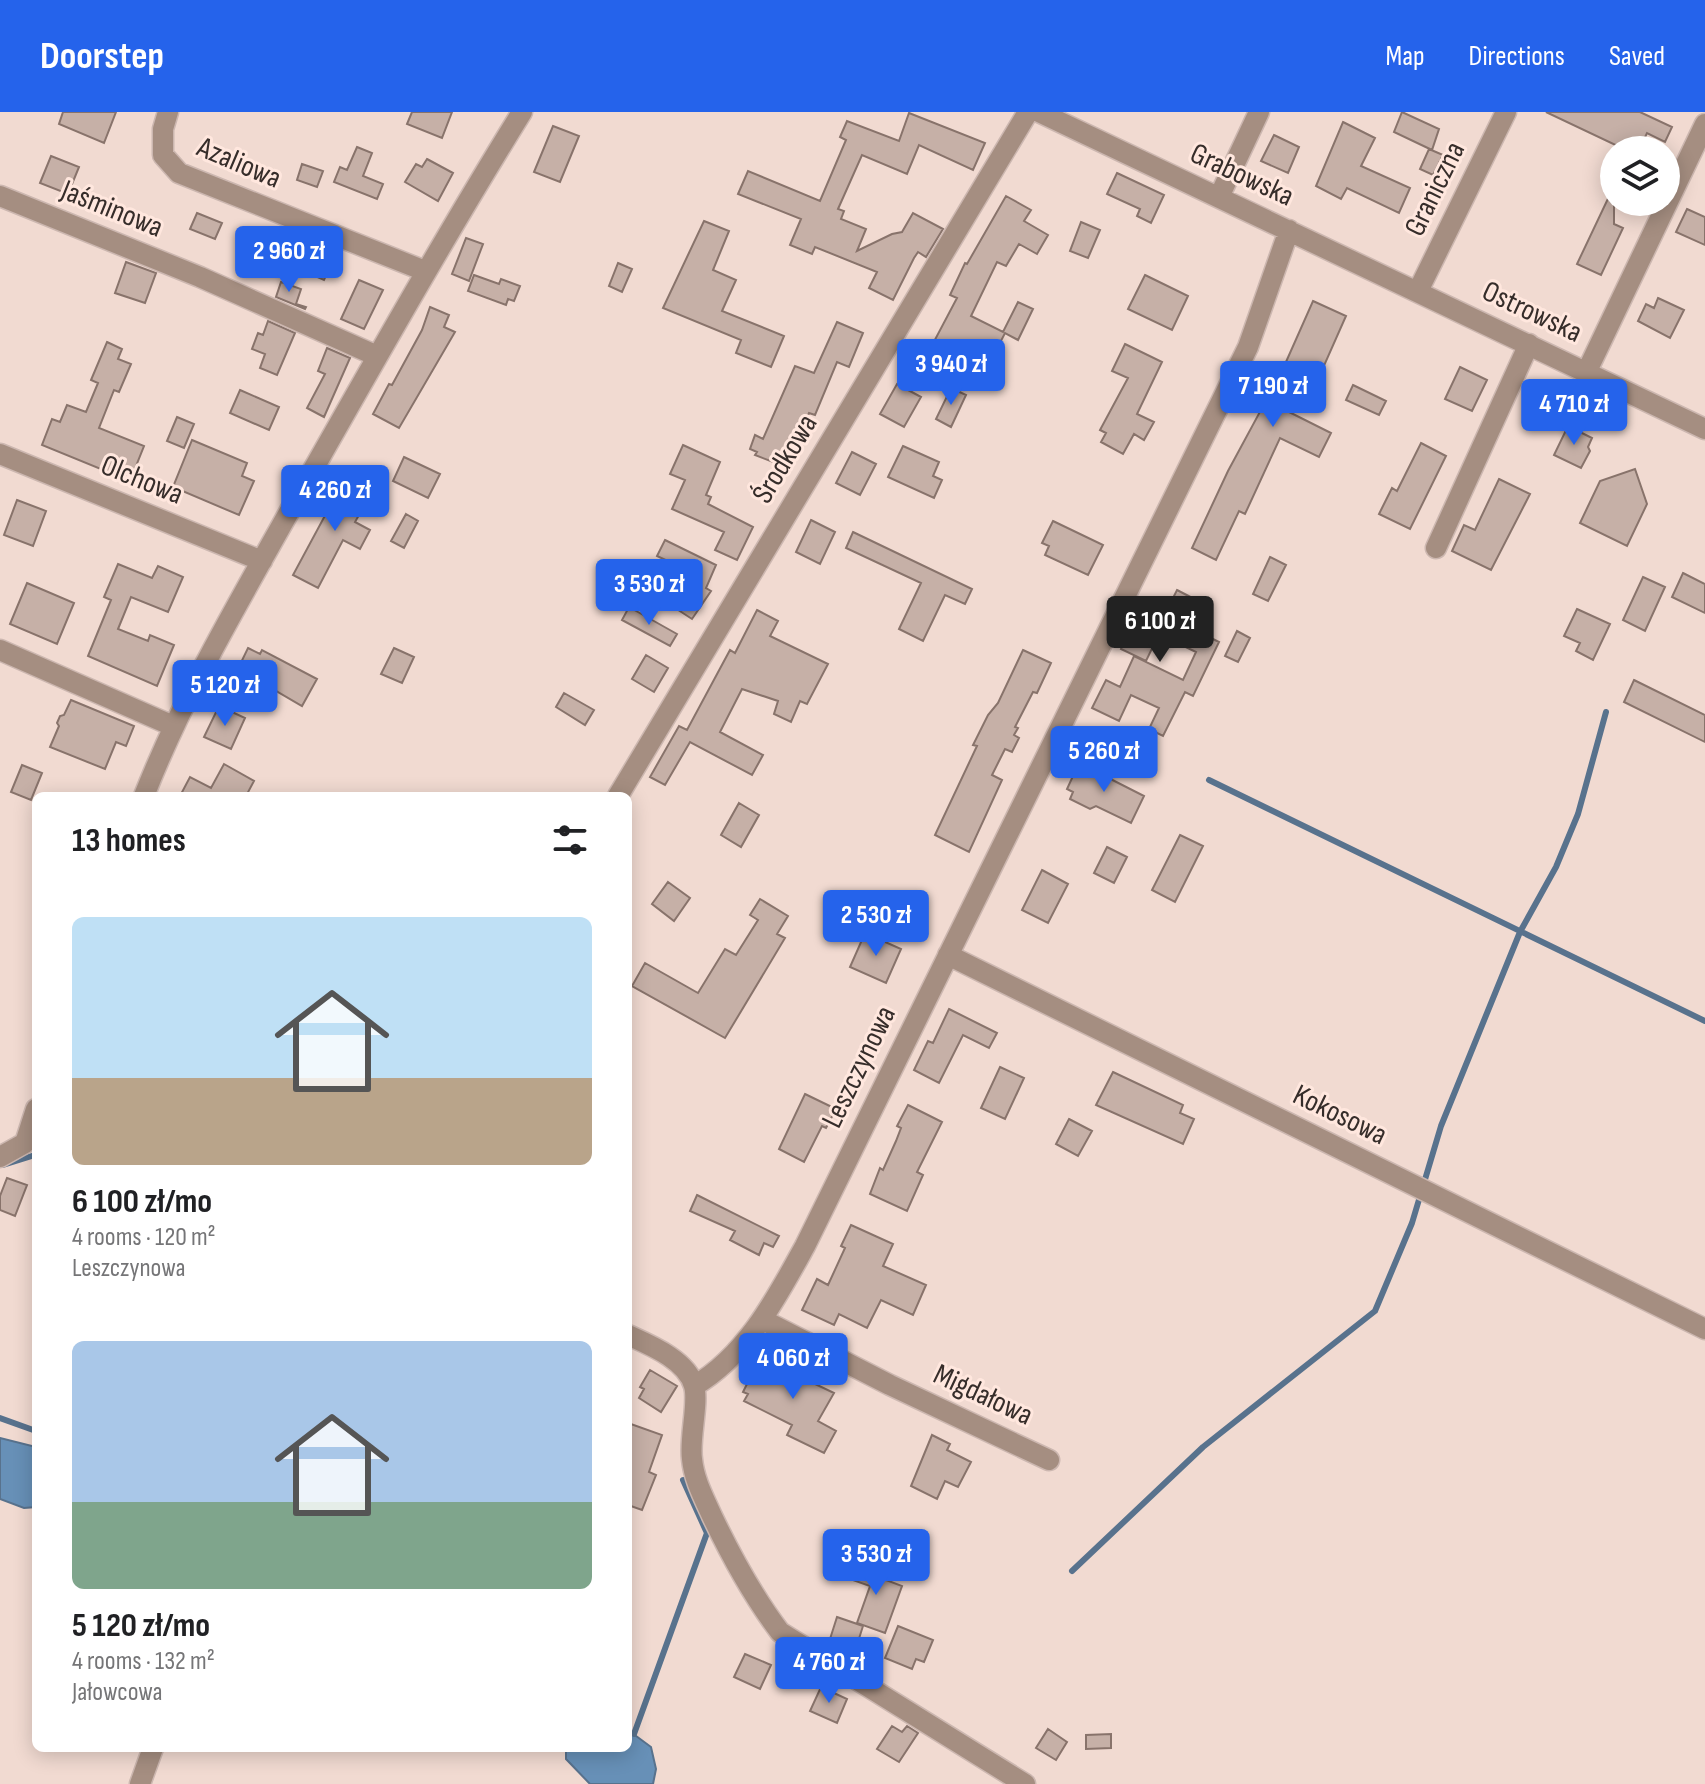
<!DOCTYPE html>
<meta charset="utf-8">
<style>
body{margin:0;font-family:"Sofia Sans Condensed",sans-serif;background:#f2f2f2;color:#202124;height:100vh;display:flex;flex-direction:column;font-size:30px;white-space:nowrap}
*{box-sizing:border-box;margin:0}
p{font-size:26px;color:#757577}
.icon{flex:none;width:44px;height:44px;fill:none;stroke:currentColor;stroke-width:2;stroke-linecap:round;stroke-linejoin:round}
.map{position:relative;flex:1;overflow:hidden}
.drawer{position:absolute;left:32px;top:680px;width:600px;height:960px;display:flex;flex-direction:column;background:#fff;border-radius:12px;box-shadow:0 4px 20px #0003}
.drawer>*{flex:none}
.buttons{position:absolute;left:1600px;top:24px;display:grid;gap:16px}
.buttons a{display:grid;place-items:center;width:80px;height:80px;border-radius:50%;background:#fff;box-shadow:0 4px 20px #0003;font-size:40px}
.price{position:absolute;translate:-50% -68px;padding:0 18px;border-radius:8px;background:#2563eb;color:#fff;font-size:26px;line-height:52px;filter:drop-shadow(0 2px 4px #0008)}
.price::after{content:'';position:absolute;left:50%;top:48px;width:24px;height:18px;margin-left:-12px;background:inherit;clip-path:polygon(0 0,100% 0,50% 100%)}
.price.on{background:#222;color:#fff}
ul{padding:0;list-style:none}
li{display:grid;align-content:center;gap:16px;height:424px;padding:0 40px}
li span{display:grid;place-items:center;height:248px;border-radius:12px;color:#555}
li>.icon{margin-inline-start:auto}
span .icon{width:144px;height:144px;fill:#fffc;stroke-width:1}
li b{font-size:34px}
h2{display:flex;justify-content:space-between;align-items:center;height:96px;padding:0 40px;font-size:34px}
header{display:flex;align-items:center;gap:48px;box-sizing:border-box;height:112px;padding:0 40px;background:#2563eb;color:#fff}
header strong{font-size:38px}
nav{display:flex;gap:44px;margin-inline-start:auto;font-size:28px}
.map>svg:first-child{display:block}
</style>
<header>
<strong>Doorstep</strong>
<nav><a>Map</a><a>Directions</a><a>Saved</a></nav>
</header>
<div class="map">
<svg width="1705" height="1672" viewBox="0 0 1705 1672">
<rect width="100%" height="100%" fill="#f1dad1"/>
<path fill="#6790b7" stroke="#58728d" stroke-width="2" d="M0,1326l36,9v60l-12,1 -24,-9z
M628,1618l23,17 5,22 -3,15h-63l-24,-25v-11h62z"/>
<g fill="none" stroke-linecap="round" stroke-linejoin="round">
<path stroke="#58728d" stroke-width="6" d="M1209,668l496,241
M3,1053l32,-10
M0,1306l36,13
M1072,1459l131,-124 172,-136 37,-88 29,-97 79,-194 36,-65 22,-53 28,-102
M634,1622l73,-201 -24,-53"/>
</g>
<path fill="#c6b0a7" stroke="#88736b" stroke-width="2" d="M63,0h53l-12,31 -45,-19z
M412,0h40l-10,26 -35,-14z
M1402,0l37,17 -7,21 -38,-18z
M1546,0h94l32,15 -7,15 -18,-9 -8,17h-13z
M909,1l76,30 -12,27 -54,-25 -12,29 -45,-19 -24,54 6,2 -3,8 25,10 -9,22 35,-17 10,-2 11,-19 30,16 -17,28 -8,-5 -4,6 -21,42 -24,-12 8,-16 -62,-25 -3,7 -22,-9 11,-26 -63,-25 10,-23 72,30 26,-61 -6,-3 7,-16 52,20z
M1343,10l32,16 -14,28 49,22 -11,25 -52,-25 -6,11 -25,-13z
M553,14l26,10 -19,46 -26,-10z
M1274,23l25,12 -11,26 -27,-12z
M357,35l15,6 -9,23 20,8 -6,15 -43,-17 6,-15 7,3z
M1429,37l14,6 -10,20 -13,-6z
M51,44l28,11 -11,27 -28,-11z
M427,47l26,14 -15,28 -33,-19 11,-18 6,3z
M302,52l21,7 -6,16 -20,-7z
M1117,61l47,22 -13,28 -14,-7 3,-7 -33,-15z
M1614,74v38l9,4 -22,47 -24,-11z
M1006,84l25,14 -7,11 24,14 -11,19 -18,-10 -13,22 -9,-4 -26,54 32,16 15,-30 15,7 -15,31 -13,-7 -20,39 -26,-13 -3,6 -27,-14 28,-53 -7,-3 15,-32 2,1z
M1687,97l18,8v28l-29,-13z
M197,101l25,10 -7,16 -25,-10z
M704,109l25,10 -16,39 23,10 -14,31 62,25 -13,31 -35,-14 5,-13 -78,-32z
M1081,110l19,8 -12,28 -18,-7z
M466,126l17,6 -14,37 -17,-7z
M317,135l18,8 -11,25 -18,-8z
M126,150l30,11 -11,30 -30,-10z
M618,151l14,6 -10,23 -13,-6z
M474,163l25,9 2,-5 19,7 -6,15 -6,-2 -2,6 -38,-14z
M1145,163l43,21 -16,34 -44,-21z
M359,168l24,10 -19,39 -23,-10z
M281,170l20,7 -5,15 10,3 -1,2 -29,-12z
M1658,186l26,12 -14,28 -32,-17 8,-17 8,4z
M1313,189l33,15 -23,52 -10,-5 -24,49 42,21 -12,24 -39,-19 -35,76 -6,-3 -23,49 -24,-12 36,-77 54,-100z
M430,195l19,8 -5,12 11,5 -56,96 -26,-14 16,-30 3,1 30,-55z
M268,209l27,12 -18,42 -17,-7 5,-14 -13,-5 6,-16 5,2z
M837,210l26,11 -14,34 -12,-5 -22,53 -6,-2 -23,54 -31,-12 2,-3 -7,-3 5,-14 8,4 32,-73 19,7z
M107,230l15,7 -4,10 13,5 -12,28 -5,-2 -15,38 45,18 -14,35 -88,-36 10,-26 8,3 7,-17 19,7 12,-29 -7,-3z
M1125,232l37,18 -25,52 17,8 -10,18 -10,-6 -11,20 -22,-12 5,-9 -6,-3 28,-52 -16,-7z
M327,236l23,10 -26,59 -17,-9 18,-34 -7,-3z
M1460,255l27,13 -15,31 -27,-12z
M897,272l24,13 -17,30 -24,-13z
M1353,273l33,16 -7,14 -33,-15z
M951,276l15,7 -15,32 -15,-8z
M240,278l39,17 -10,23 -39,-17z
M177,305l17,7 -10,24 -17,-7z
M1568,314l24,12 -4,9 2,4 -9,17 -27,-13z
M192,328l55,23 -5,13 12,5 -15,34 -66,-28z
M1421,331l25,13 -36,73 -31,-15 13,-26 5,3z
M683,333l37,17 -14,33 5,2 -3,7 45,23 -16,33 -22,-10 9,-18 -52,-23 13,-29 -15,-6z
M903,334l36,16 -6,14 9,4 -8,18 -46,-21z
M852,340l24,12 -16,31 -24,-12z
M404,345l36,17 -12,24 -35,-17z
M1635,357l12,35 -20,42 -47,-23 20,-42z
M1499,367l31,15 -39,76 -39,-19 12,-26 11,5z
M354,369l18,11 -17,30 15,8 -10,19 -17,-9 -25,48 -25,-13 49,-91 8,4z
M17,388l29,11 -13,35 -29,-11z
M406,402l12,7 -14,27 -13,-7z
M811,408l24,12 -15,32 -24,-12z
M1053,409l50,24 -15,30 -43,-20 4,-9 -7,-3z
M853,420l119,57 -7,15 -20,-9 -22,46 -24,-12 22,-46 -75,-35z
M665,428l51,25 -10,23 5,3 -19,28 -26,-17 21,-32 -30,-14z
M1270,445l16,8 -18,36 -15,-7z
M118,452l34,14 6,-12 25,11 -15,35 -37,-15 -13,32 30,12 2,-6 24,10 -17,41 -69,-30 23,-56 -7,-3z
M1683,461l22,11v29l-33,-16z
M1643,465l22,10 -20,44 -22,-11z
M27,471l47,20 -17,41 -47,-20z
M1177,478l27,14 -4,7 5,3 -8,17 22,11 -26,54 -8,-4 -22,44 -14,-7 10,-21 -28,-13 -12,26 -27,-13 14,-28 14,7 14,-31 49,24 13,-28 -37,-18 -13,27 -25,-12 14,-32 23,11z
M629,495l48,27 -7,12 -48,-26z
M1577,497l33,15 -17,36 -17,-9 4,-8 -16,-7z
M757,498l21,11 -8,15 58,28 -21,40 -7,-3 -9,21 -17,-8 4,-13 -36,-12 -22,43 43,23 -11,20 -62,-33 -25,43 -15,-8 29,-51 8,4 43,-80 5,3z
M1237,519l13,7 -12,24 -13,-6z
M248,536l12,6 2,-4 55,29 -15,27 -38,-22 -4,8 -27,-13z
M394,536l20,9 -12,26 -21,-9z
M1023,538l28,13 -14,30 -4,-1 -18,35 3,1 -4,7 5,3 -7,14 -7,-3 -13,26 10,5 -33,72 -34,-17 42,-89 -4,-1 15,-30 10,-12z
M646,543l22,13 -14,24 -22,-13z
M1634,568l71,35v27l-81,-40z
M564,581l30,17 -9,15 -29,-18z
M71,588l63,26 -8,20 -10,-4 -11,27 -55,-22 9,-21 -2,-3 3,-7 4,-1z
M219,594l26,12 -14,31 -27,-12z
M1079,651l65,33 -13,27 -35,-17 -6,3 -20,-10 3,-7 -6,-3z
M224,652l30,17 -8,15h-66l10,-19 21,11z
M22,653l20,8 -11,27 -20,-8z
M739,691l20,12 -18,32 -20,-12z
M1180,723l23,11 -28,56 -23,-12z
M1107,735l20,10 -13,26 -20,-10z
M1042,758l26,14 -20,39 -26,-13z
M668,770l22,16 -16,23 -22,-17z
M760,787l28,17 -11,18 8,4 -60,100 -93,-52 13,-23 53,30 27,-44 11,6 22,-35 -8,-5z
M865,821l36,16 -15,34 -36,-16z
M949,897l48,24 -8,15 -26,-13 -24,48 -25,-13 14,-29 5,2z
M1000,955l24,11 -19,41 -24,-11z
M1113,960l70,33 -3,8 14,6 -11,25 -87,-39z
M805,982l31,15 -10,19 -4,-2 -18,36 -25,-13z
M908,993l34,17 -25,50 6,3 -16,36 -37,-17 10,-26 3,2 13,-29 5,-13 -4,-2z
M1069,1007l23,12 -14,25 -22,-12z
M7,1066l20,7 -12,31 -15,-6v-14z
M697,1083l82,41 -6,11 -9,-4 -5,12 -29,-15 5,-9 -45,-20z
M851,1113l42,19 -10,22 43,19 -13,30 -32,-15 -14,28 -28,-14 -5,11 -32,-15 15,-31 11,6 17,-37 -4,-2z
M784,1245l35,18 -4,9 19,9 -16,28 18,10 -12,22 -37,-18 5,-10 -48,-24 4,-7 -5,-2 13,-26 19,9z
M650,1258l27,16 -16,26 -22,-14 5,-9 -4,-2z
M628,1311l34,12 -13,37 7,3 -14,35 -14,-5z
M932,1323l18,9 -3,6 24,12 -13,25 -13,-6 -8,18 -26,-13z
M853,1450l28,9 -3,6 24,9 -17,47 -28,-10 13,-37 -23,-8z
M837,1505l26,9 -7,22 -26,-9z
M898,1514l35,14 -9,22 -8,-3 -4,10 -27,-11z
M745,1542l26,11 -11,24 -26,-12z
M821,1575l26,12 -10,24 -27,-12z
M892,1614l10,6 5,-6 11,7 -19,29 -22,-13z
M1048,1617l19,13 -11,18 -20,-12z
M1111,1622v14l-25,1v-14z"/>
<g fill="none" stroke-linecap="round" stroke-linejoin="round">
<defs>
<path id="minor" d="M168,0l-5,17v26l16,18 246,98
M1039,0l666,317
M0,84l200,81 177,79
M1219,85l40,-85
M1418,179l88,-179
M1587,259l118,-247
M0,342l262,107
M1436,436l93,-204
M0,538l173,76
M144,684c40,-102 96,-196 149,-291 75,-132 149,-264 229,-393
M618,684l410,-684
M948,843l757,374
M25,1031l11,-34
M0,1045l25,-14
M763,1208l127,65 159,75
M628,1223c22,10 59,25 66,51 5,16 -5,53 -2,73 2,21 12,39 20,57 20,42 40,79 68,116l245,152
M694,1274c53,-31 83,-89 111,-140l443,-899 41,-117
M140,1672l13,-36"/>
</defs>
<use href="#minor" stroke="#ccb7b0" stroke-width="23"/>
<use href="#minor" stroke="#a58e81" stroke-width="20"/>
</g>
<g text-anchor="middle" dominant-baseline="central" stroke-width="6" stroke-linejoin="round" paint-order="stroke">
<g font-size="30" fill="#362d2a" stroke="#ffe7de">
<text transform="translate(239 51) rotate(23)">Azaliowa</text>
<text transform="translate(1242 63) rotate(25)">Grabowska</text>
<text transform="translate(1435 77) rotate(-64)">Graniczna</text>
<text transform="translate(112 97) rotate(22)">Jaśminowa</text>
<text transform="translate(1532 200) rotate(25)">Ostrowska</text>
<text transform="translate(785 347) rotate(-59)">Środkowa</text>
<text transform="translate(142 368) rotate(22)">Olchowa</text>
<text transform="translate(859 955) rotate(-64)">Leszczynowa</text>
<text transform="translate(1340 1003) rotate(26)">Kokosowa</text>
<text transform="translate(983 1283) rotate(25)">Migdałowa</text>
</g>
</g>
</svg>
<div class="buttons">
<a><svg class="icon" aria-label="layers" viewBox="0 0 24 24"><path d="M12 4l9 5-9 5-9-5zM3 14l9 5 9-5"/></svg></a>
</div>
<b class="price" style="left:289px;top:182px">2 960 zł</b>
<b class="price" style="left:951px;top:295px">3 940 zł</b>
<b class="price" style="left:1273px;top:317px">7 190 zł</b>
<b class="price" style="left:1574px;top:335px">4 710 zł</b>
<b class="price" style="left:335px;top:421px">4 260 zł</b>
<b class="price" style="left:649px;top:515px">3 530 zł</b>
<b class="price on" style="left:1160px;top:552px">6 100 zł</b>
<b class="price" style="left:225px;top:616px">5 120 zł</b>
<b class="price" style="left:1104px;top:682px">5 260 zł</b>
<b class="price" style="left:876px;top:846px">2 530 zł</b>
<b class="price" style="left:793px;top:1289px">4 060 zł</b>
<b class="price" style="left:876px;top:1485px">3 530 zł</b>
<b class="price" style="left:829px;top:1593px">4 760 zł</b>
<section class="drawer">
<h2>13 homes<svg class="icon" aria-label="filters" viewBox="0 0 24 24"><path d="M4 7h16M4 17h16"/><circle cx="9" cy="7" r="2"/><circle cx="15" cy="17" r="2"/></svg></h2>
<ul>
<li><span style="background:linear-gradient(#bfe0f5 65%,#b9a48a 0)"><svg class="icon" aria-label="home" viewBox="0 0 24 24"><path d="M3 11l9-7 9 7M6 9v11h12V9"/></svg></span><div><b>6 100 zł/mo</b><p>4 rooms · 120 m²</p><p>Leszczynowa</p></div></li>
<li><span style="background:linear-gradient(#a9c7e8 65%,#7fa58c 0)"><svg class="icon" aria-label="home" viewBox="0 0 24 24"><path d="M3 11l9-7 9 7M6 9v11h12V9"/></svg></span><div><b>5 120 zł/mo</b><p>4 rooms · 132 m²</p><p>Jałowcowa</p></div></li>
</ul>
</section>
</div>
